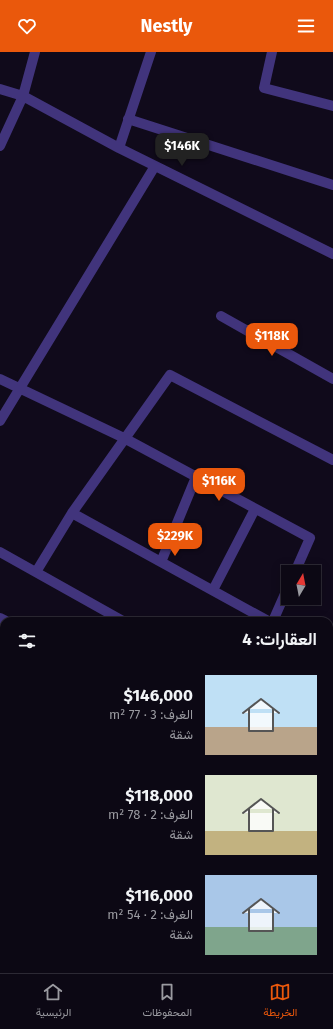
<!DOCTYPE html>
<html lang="ar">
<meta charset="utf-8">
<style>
body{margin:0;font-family:"Fira Sans",Vazirmatn,sans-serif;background:#1a1622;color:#f1f3f6;direction:rtl;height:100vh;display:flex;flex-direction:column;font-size:15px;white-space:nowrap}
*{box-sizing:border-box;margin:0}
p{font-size:13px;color:#9a9aa0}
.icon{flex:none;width:22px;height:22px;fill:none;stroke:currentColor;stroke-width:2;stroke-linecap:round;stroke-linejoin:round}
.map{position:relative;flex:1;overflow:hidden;direction:ltr}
.sheet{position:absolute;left:0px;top:565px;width:333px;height:356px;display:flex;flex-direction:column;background:#0c0814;border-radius:12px 12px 0 0;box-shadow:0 2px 10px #0003,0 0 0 1px #2c2934;direction:rtl}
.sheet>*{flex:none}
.needle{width:26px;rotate:10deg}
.tools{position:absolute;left:281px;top:513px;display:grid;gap:8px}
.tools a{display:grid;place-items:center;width:40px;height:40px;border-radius:0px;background:#0c0814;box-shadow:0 2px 10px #0003,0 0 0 1px #2c2934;font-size:20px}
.price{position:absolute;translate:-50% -34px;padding:0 9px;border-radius:8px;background:#ea580c;color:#fff;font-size:13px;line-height:26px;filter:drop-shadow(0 1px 2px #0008)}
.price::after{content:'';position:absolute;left:50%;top:24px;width:12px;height:9px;margin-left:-6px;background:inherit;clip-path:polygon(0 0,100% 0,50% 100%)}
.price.current{background:#222;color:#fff}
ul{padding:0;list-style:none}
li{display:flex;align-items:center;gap:12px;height:100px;padding:0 16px}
li span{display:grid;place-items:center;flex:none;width:112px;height:80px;border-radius:0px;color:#555}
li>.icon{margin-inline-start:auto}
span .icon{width:48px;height:48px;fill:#fffc;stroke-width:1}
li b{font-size:17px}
h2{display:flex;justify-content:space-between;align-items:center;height:48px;padding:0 16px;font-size:17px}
header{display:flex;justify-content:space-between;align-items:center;height:52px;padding:0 16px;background:#ea580c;color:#fff;font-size:18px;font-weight:700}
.tabs{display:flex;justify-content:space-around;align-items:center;height:56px;border-top:1px solid #2c2934;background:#0c0814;font-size:11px;color:#9a9aa0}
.tabs a{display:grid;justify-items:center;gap:2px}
.tabs .current{color:#ea580c}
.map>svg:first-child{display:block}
</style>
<header><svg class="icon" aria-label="menu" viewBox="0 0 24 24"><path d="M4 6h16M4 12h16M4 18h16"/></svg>Nestly<svg class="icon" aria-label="heart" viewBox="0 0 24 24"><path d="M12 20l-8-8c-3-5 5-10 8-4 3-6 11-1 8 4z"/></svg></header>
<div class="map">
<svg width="333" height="921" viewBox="0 0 333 921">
<rect width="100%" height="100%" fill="#100a1b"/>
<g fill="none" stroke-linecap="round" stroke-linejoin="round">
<path stroke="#41347c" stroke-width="10" d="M272,0l-8,36 69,18
M0,37l23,7 96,52 214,106
M128,67l205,66
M0,94l23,-50 12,-44
M119,96l32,-96
M221,264l112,63
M0,327l124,59 186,100 -15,34
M0,369l155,-255
M72,461l196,108
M0,500l123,69
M161,510l35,-85
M36,520l36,-59 98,-138 163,85
M213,538l42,-81
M0,566l6,3
M273,569l15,-34
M329,596l4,-8
M0,618l4,2
M329,682l4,2
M0,709l4,6
M329,745l4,2
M0,793l4,-6
M329,804l4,2
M329,861h4
M0,865l4,-1
M181,917v4
M232,917l8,4"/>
</g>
</svg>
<div class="tools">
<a><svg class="needle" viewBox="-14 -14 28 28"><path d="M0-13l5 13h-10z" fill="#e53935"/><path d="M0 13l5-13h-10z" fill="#9a9aa0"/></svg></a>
</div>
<b class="price current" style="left:182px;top:115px">$146K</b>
<b class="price" style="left:272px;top:305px">$118K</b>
<b class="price" style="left:219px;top:450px">$116K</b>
<b class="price" style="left:175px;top:505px">$229K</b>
<section class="sheet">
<h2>العقارات: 4<svg class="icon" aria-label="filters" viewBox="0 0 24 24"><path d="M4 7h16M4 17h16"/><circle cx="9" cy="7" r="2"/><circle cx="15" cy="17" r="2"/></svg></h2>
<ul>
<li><span style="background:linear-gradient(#bfe0f5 65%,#b9a48a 0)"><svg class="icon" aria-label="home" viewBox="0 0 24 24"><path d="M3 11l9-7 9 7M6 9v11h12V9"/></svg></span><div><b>$146,000</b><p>الغرف: 3 · 77 m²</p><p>شقة</p></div></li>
<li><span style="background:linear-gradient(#dfe7d0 70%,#c2b280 0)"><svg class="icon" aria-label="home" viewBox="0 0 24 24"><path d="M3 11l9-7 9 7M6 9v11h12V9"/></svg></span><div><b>$118,000</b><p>الغرف: 2 · 78 m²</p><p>شقة</p></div></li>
<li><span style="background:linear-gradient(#a9c7e8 65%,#7fa58c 0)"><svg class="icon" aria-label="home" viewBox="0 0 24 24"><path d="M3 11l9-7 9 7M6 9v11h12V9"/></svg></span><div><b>$116,000</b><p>الغرف: 2 · 54 m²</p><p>شقة</p></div></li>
</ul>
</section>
</div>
<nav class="tabs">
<a class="current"><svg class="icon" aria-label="map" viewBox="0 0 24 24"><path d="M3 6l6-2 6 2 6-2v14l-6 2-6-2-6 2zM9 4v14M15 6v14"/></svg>الخريطة</a>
<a><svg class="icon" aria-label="saved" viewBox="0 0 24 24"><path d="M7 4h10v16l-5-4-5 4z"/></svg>المحفوظات</a>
<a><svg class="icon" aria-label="home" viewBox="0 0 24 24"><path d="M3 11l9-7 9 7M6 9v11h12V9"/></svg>الرئيسية</a>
</nav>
